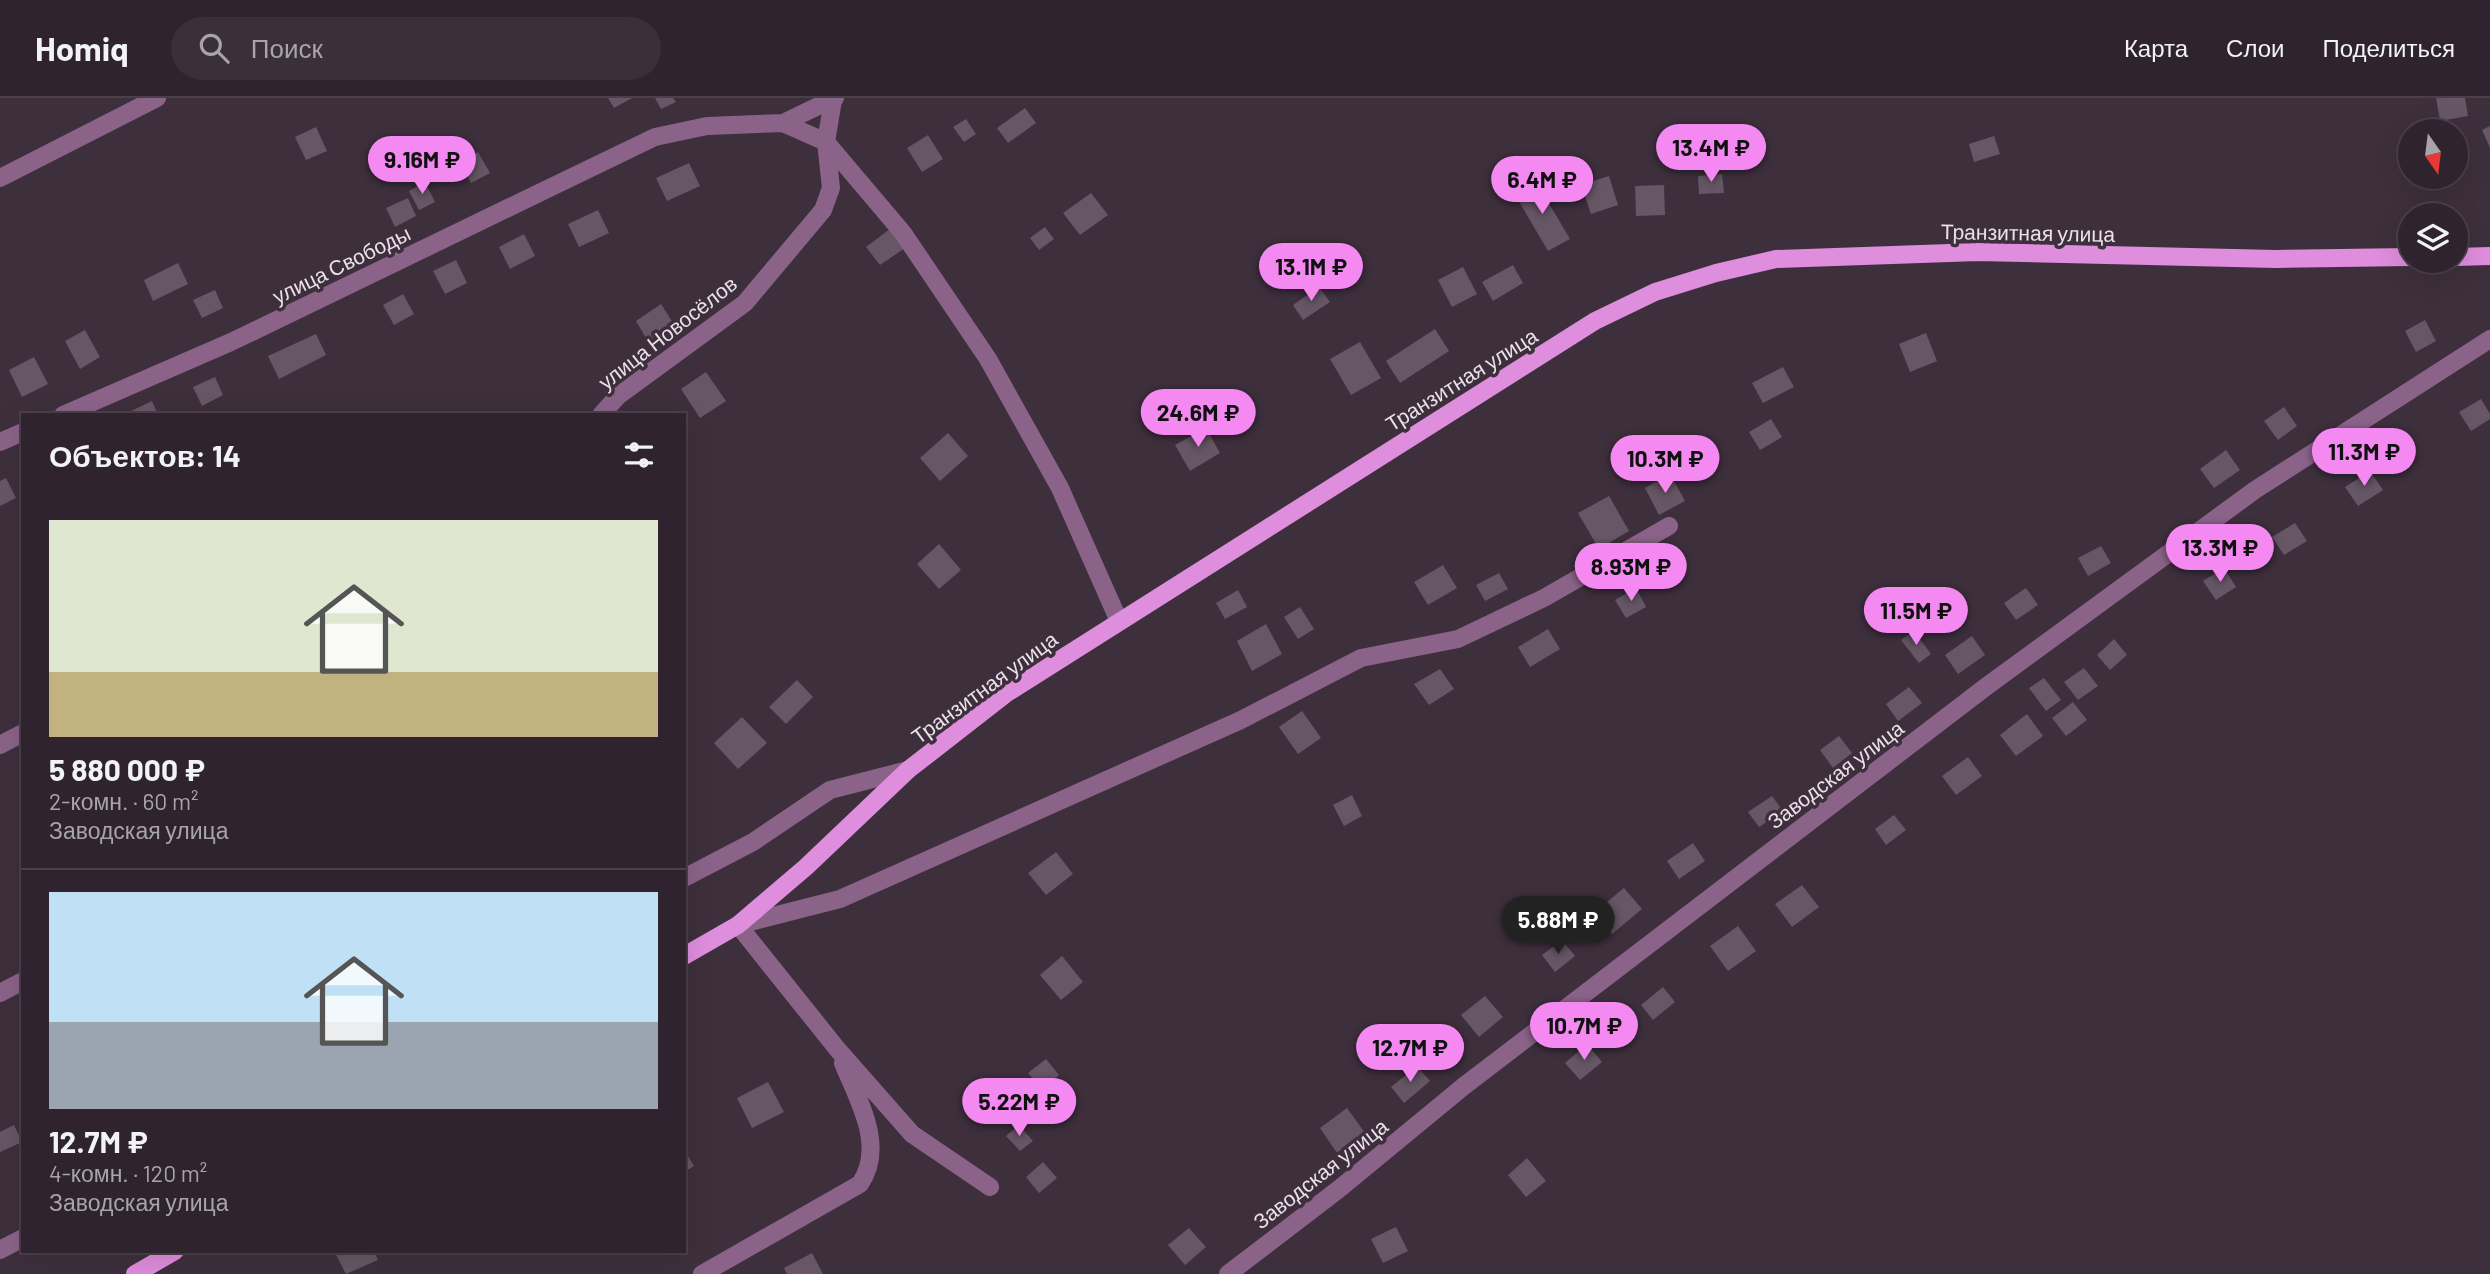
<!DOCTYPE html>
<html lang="ru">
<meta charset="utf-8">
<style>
body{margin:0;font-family:Barlow,sans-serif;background:#3a2f3a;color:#f1f3f6;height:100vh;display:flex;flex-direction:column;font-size:26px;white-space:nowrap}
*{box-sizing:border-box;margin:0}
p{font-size:23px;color:#a7a4aa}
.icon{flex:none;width:38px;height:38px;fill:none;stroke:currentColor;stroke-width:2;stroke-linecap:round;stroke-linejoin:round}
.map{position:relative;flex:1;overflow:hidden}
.details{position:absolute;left:21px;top:315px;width:665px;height:840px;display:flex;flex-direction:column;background:#2e232e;border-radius:0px;box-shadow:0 7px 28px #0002,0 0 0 2px #49404a}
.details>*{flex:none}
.needle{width:46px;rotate:166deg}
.fabs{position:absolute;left:2398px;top:21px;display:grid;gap:14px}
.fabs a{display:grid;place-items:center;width:70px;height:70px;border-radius:50%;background:#2e232e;box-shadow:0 7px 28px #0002,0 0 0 2px #49404a;font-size:35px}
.price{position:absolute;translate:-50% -60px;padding:0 16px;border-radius:24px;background:#f389f1;color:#111;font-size:23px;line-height:46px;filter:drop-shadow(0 2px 4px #0008)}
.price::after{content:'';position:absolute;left:50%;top:42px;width:21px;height:16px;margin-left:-10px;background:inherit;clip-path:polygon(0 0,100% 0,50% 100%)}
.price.current{background:#222;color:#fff}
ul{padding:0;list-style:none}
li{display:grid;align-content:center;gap:14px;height:371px;padding:0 28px}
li+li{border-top:2px solid #49404a}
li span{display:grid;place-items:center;height:217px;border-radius:0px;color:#555}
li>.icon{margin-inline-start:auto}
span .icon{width:126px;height:126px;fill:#fffc;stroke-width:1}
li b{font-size:30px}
h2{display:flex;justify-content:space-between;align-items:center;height:84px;padding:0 28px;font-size:30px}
header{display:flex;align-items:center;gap:42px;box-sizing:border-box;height:98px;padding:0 35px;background:#2e232e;border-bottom:2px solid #49404a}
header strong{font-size:33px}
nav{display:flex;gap:38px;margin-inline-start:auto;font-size:24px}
.search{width:490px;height:63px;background:#3a2f3a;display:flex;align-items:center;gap:18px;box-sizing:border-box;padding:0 24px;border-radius:38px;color:#a7a4aa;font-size:26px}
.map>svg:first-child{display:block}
</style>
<header>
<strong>Homiq</strong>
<div class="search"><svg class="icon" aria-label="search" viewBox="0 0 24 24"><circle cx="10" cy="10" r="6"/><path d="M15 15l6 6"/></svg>Поиск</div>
<nav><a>Карта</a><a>Слои</a><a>Поделиться</a></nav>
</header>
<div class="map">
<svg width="2490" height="1176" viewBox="0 0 2490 1176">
<rect width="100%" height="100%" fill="#3e2f3d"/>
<path fill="#675766" d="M608,0h24l-18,10z
M655,0h18l3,4 -15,7z
M2436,0h29l3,18 -28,5z
M1025,10l11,15 -28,20 -11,-15z
M966,21l10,15 -12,8 -11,-15z
M2490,28v22l-8,-18z
M316,29l11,24 -21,9 -11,-23z
M928,37l15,24 -21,13 -15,-24z
M1994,38l6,18 -26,8 -5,-18z
M478,54l12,21 -19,10 -12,-21z
M689,65l11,23 -33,15 -11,-23z
M1722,76l2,19 -25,1 -1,-18z
M1609,78l9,29 -27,9 -10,-29z
M1535,82l35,59 -22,12 -34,-58z
M425,84l10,20 -16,8 -10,-19z
M1664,87l1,30 -29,1 -1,-30z
M1091,95l17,22 -28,20 -17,-22z
M408,100l8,18 -21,11 -9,-19z
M598,112l11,23 -30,14 -11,-23z
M1045,129l9,12 -15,11 -9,-12z
M890,131l15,19 -25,17 -14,-18z
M524,136l11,22 -25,13 -11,-22z
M456,162l11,23 -22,11 -12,-23z
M178,165l10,21 -35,17 -9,-21z
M1513,167l10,18 -30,18 -11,-19z
M1463,169l14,27 -25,13 -14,-27z
M1319,189l11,15 -27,18 -10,-15z
M215,192l8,18 -21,10 -9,-18z
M403,196l11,20 -20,11 -11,-20z
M661,206l14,22 -26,17 -13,-22z
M2425,222l11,21 -20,11 -11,-21z
M1435,231l14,22 -49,32 -14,-22z
M85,232l15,27 -20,12 -15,-28z
M1926,235l11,28 -27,11 -11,-28z
M316,236l10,21 -47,24 -11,-23z
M1360,244l21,36 -30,17 -21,-36z
M34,259l14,27 -26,13 -13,-27z
M1783,269l11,20 -31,16 -11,-20z
M706,274l20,29 -26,17 -19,-29z
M215,279l8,18 -21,11 -9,-19z
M2481,301l9,15v5l-19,12 -12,-19z
M152,303l6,14h-35z
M2284,309l13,19 -19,14 -14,-19z
M1771,321l11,18 -22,13 -11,-18z
M1206,330l14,25 -30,18 -15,-26z
M948,335l20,23 -28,25 -20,-23z
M2226,352l14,20 -26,18 -14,-19z
M2370,373l13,19 -25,16 -13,-19z
M1670,376l15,27 -26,14 -14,-27z
M6,380l10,20 -16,8v-25z
M1609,398l20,35 -30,18 -21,-36z
M2295,425l12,18 -23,14 -12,-18z
M939,446l22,26 -22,19 -22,-25z
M2101,448l10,17 -23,13 -10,-18z
M1443,467l14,23 -29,17 -14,-23z
M2224,470l12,19 -20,13 -13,-19z
M1499,475l9,16 -23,12 -9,-16z
M1636,490l10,19 -20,11 -11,-18z
M2026,490l12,17 -22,15 -12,-17z
M1238,492l9,17 -22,12 -9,-16z
M1300,509l14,22 -16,10 -14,-22z
M1266,526l16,30 -30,17 -15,-30z
M1548,531l12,20 -30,18 -12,-20z
M1914,533l17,23 -12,9 -18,-23z
M1972,538l13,19 -27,19 -13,-19z
M2114,541l13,16 -17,15 -13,-15z
M2084,570l14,18 -20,14 -14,-18z
M1440,571l14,20 -25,16 -15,-21z
M2044,580l17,22 -15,11 -17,-23z
M797,582l16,17 -27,27 -17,-17z
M1909,589l13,16 -24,18 -12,-17z
M2073,604l14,18 -21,16 -14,-18z
M1302,613l19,27 -23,16 -19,-27z
M2027,616l16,22 -27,20 -16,-21z
M742,619l25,26 -29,26 -24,-26z
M1839,638l13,17 -19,15 -13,-18z
M1968,659l14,19 -26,19 -14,-19z
M1352,697l10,21 -18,10 -11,-21z
M1772,698l11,15 -24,16 -11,-15z
M1894,717l12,15 -20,15 -11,-16z
M1693,745l12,18 -26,18 -12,-18z
M1056,754l17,22 -27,21 -18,-22z
M1802,787l17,22 -27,20 -17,-23z
M1624,790l18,21 -30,25 -17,-22z
M1738,828l18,25 -28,20 -18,-25z
M1562,842l13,16 -20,16 -13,-17z
M1062,858l21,26 -22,18 -21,-25z
M1663,889l12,15 -22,18 -12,-15z
M1485,898l18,21 -24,20 -18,-22z
M1587,946l15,18 -22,18 -15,-17z
M1046,961l13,16 -17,15 -14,-17z
M1417,968l13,15 -26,22 -13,-16z
M768,984l16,30 -32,16 -15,-30z
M1347,1010l18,25 -28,20 -17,-25z
M14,1027l8,17 -22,10v-20z
M1019,1027l14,16 -13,10 -14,-15z
M684,1052l10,16 -10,6z
M1527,1060l19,23 -20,16 -18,-22z
M1043,1064l14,16 -18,15 -13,-16z
M1396,1129l12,24 -25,12 -12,-24z
M1189,1130l17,19 -21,18 -17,-20z
M334,1153h40l4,9 -32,14z
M812,1155l11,21h-36l-3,-6z"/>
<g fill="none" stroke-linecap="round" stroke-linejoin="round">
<path stroke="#8b6389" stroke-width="18" d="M783,25l43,19 77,91 85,126 72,129 59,133
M0,80l157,-80
M63,317l168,-73 424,-205 52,-11 76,-3 52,-25
M601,317l17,-19 127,-93 78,-93 8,-22 -5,-46 7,-42
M0,344l23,-10
M0,647l23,-12
M684,780l69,-36 77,-52 78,-20
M0,895l23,-12
M990,1089l-78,-53 -74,-84 -100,-125 102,-26 401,-179 120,-62 97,-19 86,-41 125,-72
M0,1152l23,-12
M702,1176l158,-90c26,-38 -2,-84 -17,-121
M1228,1176l111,-85 125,-103 523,-400 268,-196 235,-151"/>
<path stroke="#df8ddd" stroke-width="18" d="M2455,159l35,-1
M684,858l54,-31 68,-58 102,-97 99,-77 588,-372 60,-29 61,-19 60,-14 202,-7 298,7 134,-2
M135,1176l40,-23"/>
</g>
<g text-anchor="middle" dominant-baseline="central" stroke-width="7" stroke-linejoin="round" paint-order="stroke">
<g font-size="21" fill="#eae1ea" stroke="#3e2f3d">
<text transform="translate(2028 134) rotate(1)">Транзитная улица</text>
<text transform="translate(341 166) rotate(-26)">улица Свободы</text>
<text transform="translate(667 234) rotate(-38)">улица Новосёлов</text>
<text transform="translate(1461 281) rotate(-32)">Транзитная улица</text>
<text transform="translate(984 589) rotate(-36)">Транзитная улица</text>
<text transform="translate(1835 676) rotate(-37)">Заводская улица</text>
<text transform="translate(1320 1075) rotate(-38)">Заводская улица</text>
</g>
</g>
</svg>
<div class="fabs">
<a><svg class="needle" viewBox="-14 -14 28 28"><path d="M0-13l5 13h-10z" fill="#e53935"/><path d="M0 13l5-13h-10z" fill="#a7a4aa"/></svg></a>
<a><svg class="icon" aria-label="layers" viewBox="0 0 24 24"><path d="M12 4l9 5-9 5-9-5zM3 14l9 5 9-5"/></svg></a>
</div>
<b class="price" style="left:1711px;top:86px">13.4M ₽</b>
<b class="price" style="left:422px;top:98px">9.16M ₽</b>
<b class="price" style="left:1542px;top:118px">6.4M ₽</b>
<b class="price" style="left:1311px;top:205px">13.1M ₽</b>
<b class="price" style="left:1198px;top:351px">24.6M ₽</b>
<b class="price" style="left:2364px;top:390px">11.3M ₽</b>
<b class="price" style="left:1665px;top:397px">10.3M ₽</b>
<b class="price" style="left:2220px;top:486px">13.3M ₽</b>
<b class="price" style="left:1631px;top:505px">8.93M ₽</b>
<b class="price" style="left:1916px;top:549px">11.5M ₽</b>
<b class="price current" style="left:1558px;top:858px">5.88M ₽</b>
<b class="price" style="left:1584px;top:964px">10.7M ₽</b>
<b class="price" style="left:1410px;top:986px">12.7M ₽</b>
<b class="price" style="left:1019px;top:1040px">5.22M ₽</b>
<section class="details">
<h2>Объектов: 14<svg class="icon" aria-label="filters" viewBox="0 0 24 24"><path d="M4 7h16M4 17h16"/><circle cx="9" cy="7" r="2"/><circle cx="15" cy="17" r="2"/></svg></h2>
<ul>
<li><span style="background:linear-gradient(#dfe7d0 70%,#c2b280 0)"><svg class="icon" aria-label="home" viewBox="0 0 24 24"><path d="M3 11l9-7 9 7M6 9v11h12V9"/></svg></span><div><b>5 880 000 ₽</b><p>2-комн. · 60 m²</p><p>Заводская улица</p></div></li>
<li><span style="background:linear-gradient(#bfe0f5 60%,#9aa5b1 0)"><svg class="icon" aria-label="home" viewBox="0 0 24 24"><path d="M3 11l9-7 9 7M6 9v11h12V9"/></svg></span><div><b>12.7M ₽</b><p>4-комн. · 120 m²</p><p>Заводская улица</p></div></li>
</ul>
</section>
</div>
